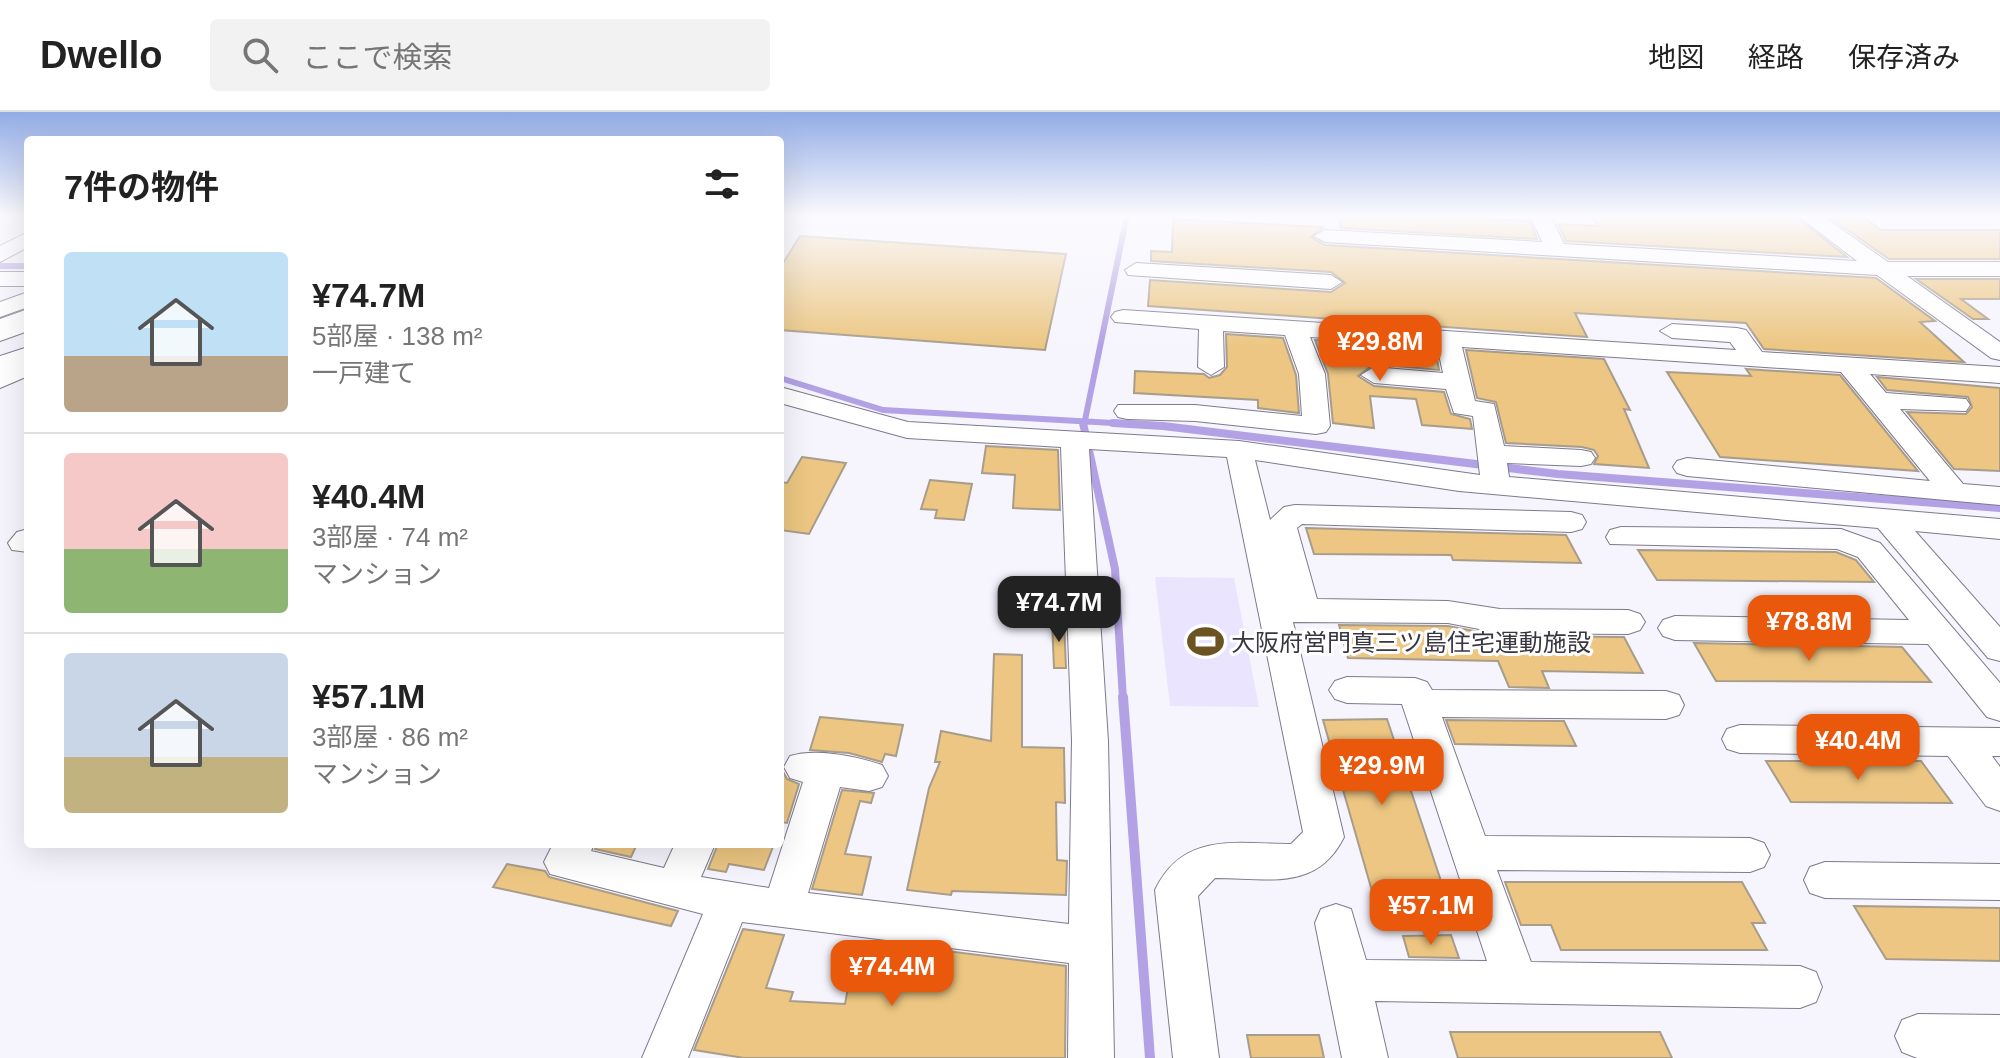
<!DOCTYPE html>
<html lang="ja">
<meta charset="utf-8">
<style>
body{margin:0;font-family:Helvetica,"Noto Sans JP",sans-serif;background:#f2f2f2;color:#222;height:100vh;display:flex;flex-direction:column;font-size:30px;white-space:nowrap}
*{box-sizing:border-box;margin:0}
p{font-size:26px;color:#767676}
.icon{flex:none;width:44px;height:44px;fill:none;stroke:currentColor;stroke-width:2;stroke-linecap:round;stroke-linejoin:round}
.map{position:relative;flex:1;overflow:hidden}
.details{position:absolute;left:24px;top:24px;width:760px;height:712px;display:flex;flex-direction:column;background:#fff;border-radius:8px;box-shadow:0 8px 32px #0002}
.details>*{flex:none}
.price{position:absolute;translate:-50% -68px;padding:0 18px;border-radius:16px;background:#ea580c;color:#fff;font-size:26px;line-height:52px;filter:drop-shadow(0 2px 4px #0008)}
.price::after{content:'';position:absolute;left:50%;top:48px;width:24px;height:18px;margin-left:-12px;background:inherit;clip-path:polygon(0 0,100% 0,50% 100%)}
.price.selected{background:#222;color:#fff}
ul{padding:0;list-style:none}
li{display:flex;align-items:center;gap:24px;height:200px;padding:0 40px}
li+li{border-top:2px solid #e0e0e0}
li span{display:grid;place-items:center;flex:none;width:224px;height:160px;border-radius:8px;color:#555}
li>.icon{margin-inline-start:auto}
span .icon{width:96px;height:96px;fill:#fffc;stroke-width:1}
li b{font-size:34px}
h2{display:flex;justify-content:space-between;align-items:center;height:96px;padding:0 40px;font-size:34px}
header{display:flex;align-items:center;gap:48px;box-sizing:border-box;height:112px;padding:0 40px;background:#fff;border-bottom:2px solid #e0e0e0}
header strong{font-size:38px}
nav{display:flex;gap:44px;margin-inline-start:auto;font-size:28px}
.search{width:560px;height:72px;background:#f2f2f2;display:flex;align-items:center;gap:20px;box-sizing:border-box;padding:0 28px;border-radius:8px;color:#767676;font-size:30px}
.map>svg:first-child{display:block}
</style>
<header>
<strong>Dwello</strong>
<div class="search"><svg class="icon" aria-label="search" viewBox="0 0 24 24"><circle cx="10" cy="10" r="6"/><path d="M15 15l6 6"/></svg>ここで検索</div>
<nav><a>地図</a><a>経路</a><a>保存済み</a></nav>
</header>
<div class="map">
<svg width="2000" height="946" viewBox="0 0 2000 946">
<rect width="100%" height="100%" fill="#f6f4fd"/>
<path fill="#eae4fe" d="M1155,465l79,1 25,129 -89,-1z"/>
<g fill="none" stroke-linecap="round" stroke-linejoin="round">
<path stroke="#b2a1e4" stroke-width="6" d="M0,154h28
M780,266l103,32 265,15
M1084,313l43,-210"/>
<path stroke="#b2a1e4" stroke-width="8" d="M1083,311l32,146 8,130
M1113,311l50,3 395,48 442,34"/>
<path stroke="#b2a1e4" stroke-width="10" d="M1123,585l27,361"/>
</g>
<path fill="#ecc682" stroke="#a89d8b" stroke-width="2" d="M1338,103h149l1,4 42,2 7,18 -196,-11z
M1591,103h203l53,42 -281,-16 -8,-17 40,2z
M1826,103l36,1 19,14h119v29h-111z
M1173,107l150,8 -12,10 14,8 551,33 59,43 -15,1 44,40 -200,-13 -18,-26 -171,-10 12,24 -439,-31 2,-26 181,12 14,-9 -14,-11 -180,-11v-10l21,1z
M800,124l266,18 -21,96 -265,-20v-62z
M1916,167h84v20h-39l27,20h-15z
M1226,222l57,4 13,37 3,38 -41,-5v-8l-124,-7 1,-22 69,3 5,4 11,-3 7,-8z
M1315,228l120,8 4,22 -65,-6 -16,12 16,10 70,6 7,22 19,5 2,10 -50,-4 -6,-26 -46,-3 4,32 -41,-5 -5,-49z
M1466,238l138,9 26,51 -6,-1 25,59 -55,-4 4,-8 -4,-6 -12,-3 -76,-4 -10,-41 -19,-4z
M1746,257l94,6 78,96 -198,-14 -53,-85 84,4z
M1877,265l123,11v83l-46,-2 -47,-57 59,2 6,-7 -4,-10 -81,-7z
M986,334l72,4 2,60 -47,-2 2,-33 -33,-2z
M802,345l44,6 -37,71 -29,-4v-48l7,1z
M930,368l42,4 -8,36 -29,-2 2,-8 -16,-1z
M1306,416l260,7 15,28 -128,-3 -2,-5 -137,-1z
M1638,438l198,2 20,8 18,22 -217,-2z
M1052,508l12,1 2,47h-12z
M1339,513l109,1 52,10 124,1 19,36 -101,-2 7,17 -40,-1 -11,-26 -150,-3z
M1694,531l208,4 29,35 -215,-1z
M994,542l28,1v92l42,1 1,55 -9,-1 1,58 10,1 -1,34 -114,-4 -1,4 -44,-5 22,-102 11,-26h-5l6,-31 50,10z
M820,605l83,8 -7,31 -11,-2 -3,8 -33,-9 -39,-3z
M1387,607l57,171 -72,1 -49,-171z
M1446,608l118,1 12,25 -121,-2z
M780,649l3,1 -2,6 6,11 12,5 -12,39 -7,-1z
M1766,649h155l31,42 -161,-1z
M842,678l32,3 -3,10 -11,-2 -15,53 26,3 -9,38 -50,-6z
M597,732h40l-6,13 -36,-8z
M718,732h56l-10,26 -35,-6 -3,8 -18,-3z
M507,752l38,7 4,6 129,34 -7,15 -178,-39z
M1505,770h237l23,41h-13l15,27h-206l-10,-25h-30z
M1854,794l146,2v53l-114,-2z
M743,817l41,6 -18,53 27,4 -3,9 55,3 8,-43h11l4,-20 198,25 -1,92h-321l-50,-8z
M1451,823l8,23 -50,-1 -6,-21z
M1450,920h210l12,26h-214z
M1247,923h72l5,23h-73z"/>
<g fill="none" stroke-linecap="round" stroke-linejoin="round">
<defs>
<path id="minor" d="M1530,103h20l14,29 293,17 -60,-46h24l67,47h112v14h-93l93,66v18l-9,-2 -114,-83 -552,-33 -11,-6 11,-6 217,12z
M28,120v15l-28,15v-16z
M1136,151l195,12 11,7 -11,7 -203,-14 -3,-5z
M0,160h28v14h-28z
M28,180v15l-28,10v-15z
M1123,198l613,40 -6,-8 -58,-4 -12,-7 12,-7 65,4 9,2 16,22 238,15v16l-130,-9 16,19 80,6 4,6 -4,6 -66,-2 63,75 37,3v18l-313,-29 -10,-3 -4,-6 4,-6 10,-3 243,23 -89,-109 -379,-25 13,54 19,3 10,42 77,4 10,2 4,6 -4,6 -10,2 -74,-3 2,14 491,42v20l-85,-8 85,96v34l-12,-3 -110,-130 -419,-37 -204,-31 15,60 14,-13 11,-2 276,7 11,3 4,7 -4,7 -11,3 -269,-8 -5,4 20,71 131,2 52,8 128,1 12,4 5,8 -5,8 -12,4 -128,-1 -52,-10 -155,-1 51,215c-27,55 -77,41 -129,41l-17,18 21,162h-46l-18,-168c28,-59 82,-46 136,-46l12,-12 -76,-375 -138,-8 19,292 6,317h-46l1,-95 -327,-41 -54,136h-46l61,-144 -153,-40 -6,-12 9,-18h41l-3,7 73,17 11,-24h40l-14,33 68,11 34,-106 -13,-4 -6,-11 6,-11c26,-8 66,0 92,9l6,11 -6,11 -13,4 -29,-4 -32,106 261,31 3,-183 -11,-294 -154,-9 -127,-35v-16l128,35 331,19 241,34 -7,-59 -19,-3 -8,-24 -72,-6 -13,-8 13,-8 69,6 -6,-28 -127,-8 15,37 5,52 -4,6 -10,2 -121,-13 -68,-2 -9,-2 -4,-6 4,-6h77l107,11 -3,-42 -14,-39 -62,-4 1,36 -13,8 -13,-8 1,-38 -84,-7 -4,-5 4,-5z
M28,246v18l-28,12v-18z
M1621,415l220,2 39,14 120,140v38l-13,-4 -59,-73 -253,-4 -12,-4 -5,-8 5,-8 12,-4 234,4 -51,-63 -21,-8 -227,-5 -4,-7 4,-7z
M28,417v23l-16,-2 -4,-7 9,-11z
M1347,565l68,1 12,4 5,8 234,1 13,4 5,10 -5,10 -13,4 -224,-2 43,119 265,2 14,5 6,12 -6,12 -14,5 -253,-2 34,92 269,4 16,6 6,15 -6,15 -16,6 -425,-7 13,57h-46l-27,-135 6,-14 15,-5 15,5 15,51 121,1 -85,-257 -55,-1 -12,-4 -6,-9 6,-9z
M1740,613l260,3v28h-8l8,11v44l-14,-5 -38,-50 -208,-3 -13,-4 -5,-10 5,-10z
M1825,750l175,2v36l-175,-2 -15,-5 -6,-13 6,-13z
M1918,902l82,1v43h-83l-15,-6 -7,-16 7,-16z"/>
<path id="highway" d="M28,197v22l-28,10v-22z
M28,235v23l-28,9v-23z"/>
</defs>
<use href="#minor" stroke="#7e7a8d" stroke-width="2"/>
<use href="#highway" stroke="#7e7a8d" stroke-width="2"/>
<use href="#minor" fill="#fff" fill-rule="evenodd"/>
<use href="#highway" fill="#fff" fill-rule="evenodd"/>
</g>
<linearGradient id="sky" x2="0" y2="1"><stop stop-color="#92ace6"/><stop offset="0.44" stop-color="#fbfafe"/><stop offset="1" stop-color="#fbfafe" stop-opacity="0"/></linearGradient>
<rect width="2000" height="236" fill="url(#sky)"/>
<defs>
<symbol id="stadium-bare" viewBox="-9 -9 18 18"><path d="M0-5a6.5 5 0 1 0 0 10a6.5 5 0 1 0 0-10ZM-3.5-1.8h7v3.6h-7Z" fill="#6b5323" stroke="#fff" stroke-width="2.5" paint-order="stroke"/></symbol>
</defs>
<g fill-rule="evenodd">
<use href="#stadium-bare" x="1180" y="504" width="51" height="51"/>
</g>
<g text-anchor="middle" dominant-baseline="central" stroke-width="6" stroke-linejoin="round" paint-order="stroke">
<g font-size="24" fill="#38363f" stroke="#fff" text-anchor="start">
<text x="1231" y="530">大阪府営門真三ツ島住宅運動施設</text>
</g>
</g>
</svg>
<b class="price" style="left:1380px;top:271px">¥29.8M</b>
<b class="price selected" style="left:1059px;top:532px">¥74.7M</b>
<b class="price" style="left:1809px;top:551px">¥78.8M</b>
<b class="price" style="left:1858px;top:670px">¥40.4M</b>
<b class="price" style="left:1382px;top:695px">¥29.9M</b>
<b class="price" style="left:1431px;top:835px">¥57.1M</b>
<b class="price" style="left:892px;top:896px">¥74.4M</b>
<section class="details">
<h2>7件の物件<svg class="icon" aria-label="filters" viewBox="0 0 24 24"><path d="M4 7h16M4 17h16"/><circle cx="9" cy="7" r="2"/><circle cx="15" cy="17" r="2"/></svg></h2>
<ul>
<li><span style="background:linear-gradient(#bfe0f5 65%,#b9a48a 0)"><svg class="icon" aria-label="home" viewBox="0 0 24 24"><path d="M3 11l9-7 9 7M6 9v11h12V9"/></svg></span><div><b>¥74.7M</b><p>5部屋 · 138 m²</p><p>一戸建て</p></div></li>
<li><span style="background:linear-gradient(#f6c9c9 60%,#8fb573 0)"><svg class="icon" aria-label="home" viewBox="0 0 24 24"><path d="M3 11l9-7 9 7M6 9v11h12V9"/></svg></span><div><b>¥40.4M</b><p>3部屋 · 74 m²</p><p>マンション</p></div></li>
<li><span style="background:linear-gradient(#c9d6e8 65%,#c2b280 0)"><svg class="icon" aria-label="home" viewBox="0 0 24 24"><path d="M3 11l9-7 9 7M6 9v11h12V9"/></svg></span><div><b>¥57.1M</b><p>3部屋 · 86 m²</p><p>マンション</p></div></li>
</ul>
</section>
</div>
